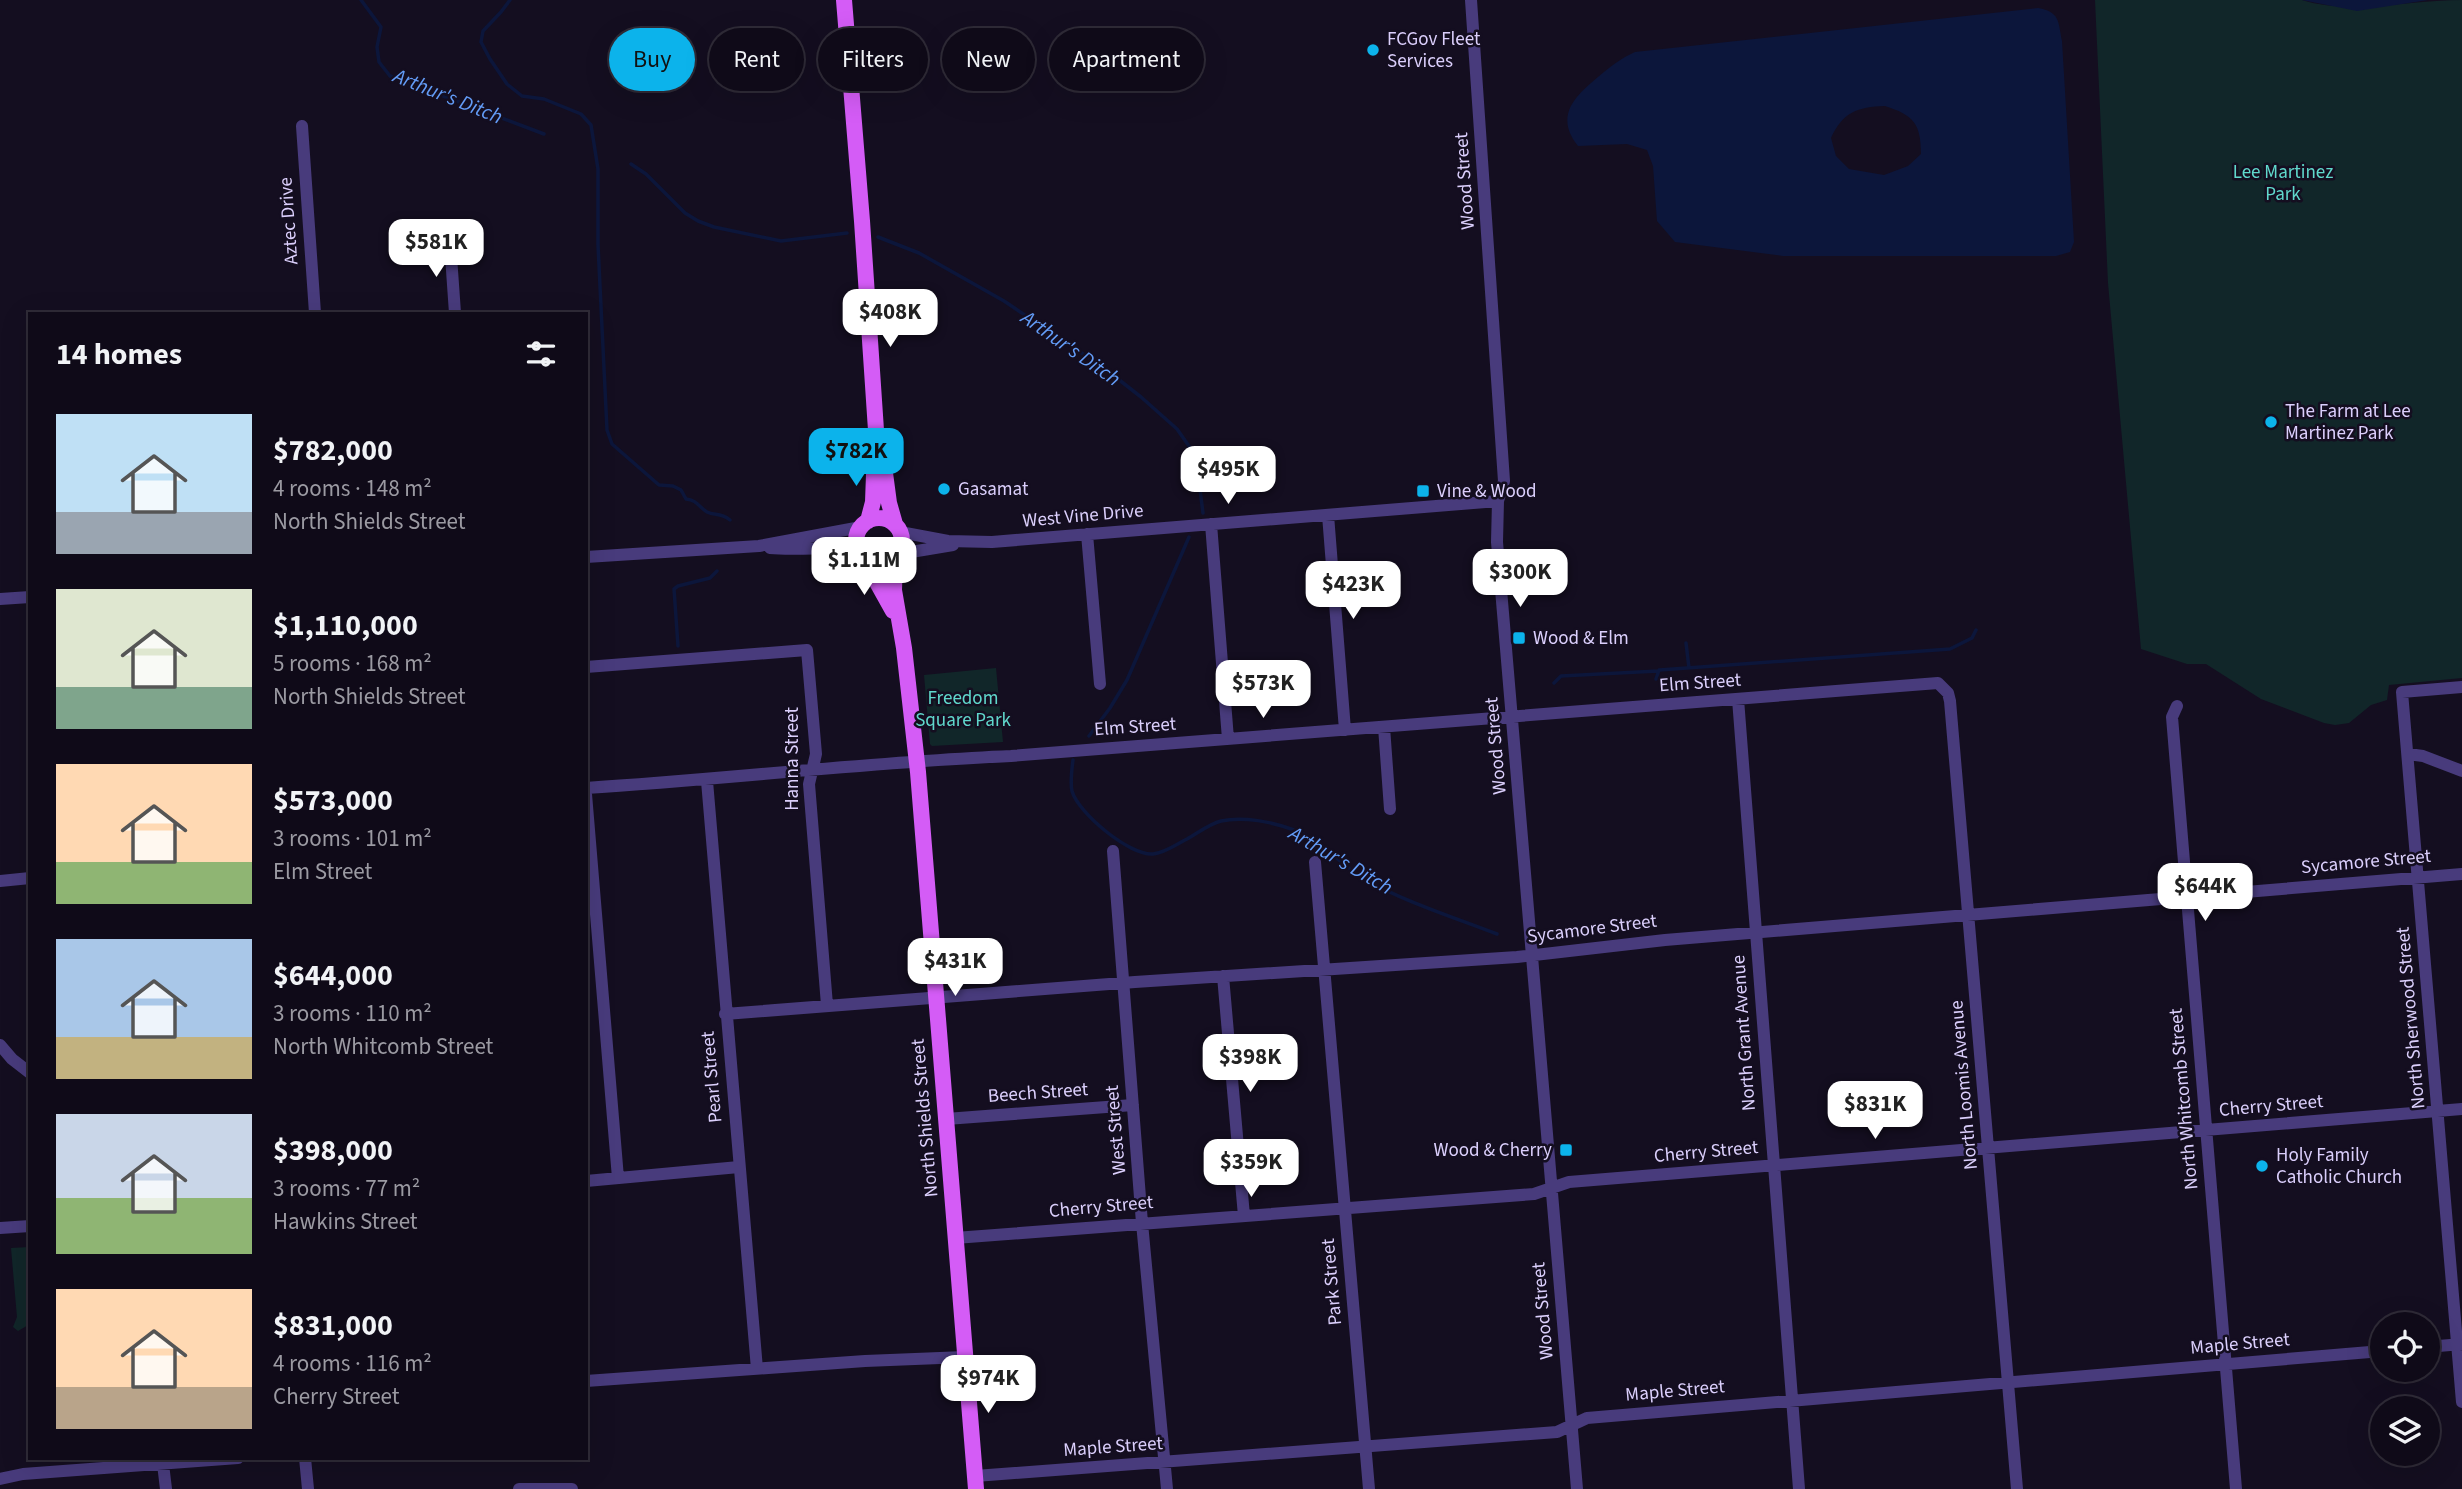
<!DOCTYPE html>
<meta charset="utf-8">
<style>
body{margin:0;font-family:"Source Sans 3",sans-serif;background:#181321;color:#f1f3f6;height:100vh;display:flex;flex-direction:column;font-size:26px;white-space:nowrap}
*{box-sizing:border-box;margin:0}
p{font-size:23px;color:#9b9aa2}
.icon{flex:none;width:38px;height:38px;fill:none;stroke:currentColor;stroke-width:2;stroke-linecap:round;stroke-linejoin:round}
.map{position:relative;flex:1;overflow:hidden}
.sheet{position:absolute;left:28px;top:312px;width:560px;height:1148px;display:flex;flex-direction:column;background:#0f0a18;border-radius:0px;box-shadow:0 7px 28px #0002,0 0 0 2px #2f2b37}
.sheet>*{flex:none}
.guide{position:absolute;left:609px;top:28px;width:665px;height:63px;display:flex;gap:14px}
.controls{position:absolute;left:2370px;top:1312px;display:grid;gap:14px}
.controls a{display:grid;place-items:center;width:70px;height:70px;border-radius:50%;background:#0f0a18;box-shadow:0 7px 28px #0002,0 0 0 2px #2f2b37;font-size:35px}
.price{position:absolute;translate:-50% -60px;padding:0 16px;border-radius:14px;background:#fff;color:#222;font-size:23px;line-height:46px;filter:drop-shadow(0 2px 4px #0008)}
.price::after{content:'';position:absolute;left:50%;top:42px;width:21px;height:16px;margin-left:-10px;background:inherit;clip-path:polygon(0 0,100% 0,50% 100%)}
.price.on{background:#0cb3eb;color:#111}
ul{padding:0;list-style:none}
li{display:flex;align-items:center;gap:21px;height:175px;padding:0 28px}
li span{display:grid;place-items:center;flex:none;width:196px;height:140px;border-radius:0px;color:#555}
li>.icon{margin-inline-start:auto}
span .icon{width:84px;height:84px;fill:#fffc;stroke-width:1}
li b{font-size:30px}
h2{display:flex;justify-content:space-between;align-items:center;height:84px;padding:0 28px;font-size:30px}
.chip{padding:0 24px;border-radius:32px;background:#0f0a18;box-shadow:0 7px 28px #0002,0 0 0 2px #2f2b37;font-size:24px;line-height:63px}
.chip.on{background:#0cb3eb;color:#111}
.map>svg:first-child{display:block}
</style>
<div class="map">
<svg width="2462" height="1489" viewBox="0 0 2462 1489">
<rect width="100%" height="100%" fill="#140e20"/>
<path fill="#112629" d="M2095,0h207c46,15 111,0 160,0v678l-73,7 -2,15 -16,5 -22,18 -14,2 -11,-2 -63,-24 -55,-35h-19l-46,-15 -33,-366z
M996,668l7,74 -71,4 -2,-2 -6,-69z
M30,1247v77l-12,7 -5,-4 4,-10 -6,-69z"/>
<path fill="#0c163b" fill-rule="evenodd" d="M2302,0h126l-71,11z
M2038,8c22,4 20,13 24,33l12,201 -4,10 -14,4h-273l-108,-14 -18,-21 -4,-55 -6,-16 -20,-6 -49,2c-24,-30 -3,-50 20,-69 12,-10 23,-19 37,-25zM1885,106c28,9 36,17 36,48l-13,12 -24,9 -35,-6 -13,-13 -5,-18c12,-26 26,-31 54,-32z"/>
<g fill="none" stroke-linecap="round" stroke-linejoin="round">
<path stroke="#0c163b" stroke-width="3.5" d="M361,0l20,27 -4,20 2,15 11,14 154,58
M510,0l-9,12 -18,19 -2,11 9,17 17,25 15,12 22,3 37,15 10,11 7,44v76l9,185 5,14 47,41 14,1 8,4 5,9c11,1 13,8 21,13 8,4 13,0 23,8
M631,164l15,10 39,39 13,8 16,6 67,14 66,-8
M878,237l41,16 85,48 100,67 37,29 36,32 14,20 6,17 6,47
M1686,643l3,25
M678,646l-4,-57 4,-3 32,-8 7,-7
M1656,679l3,-9 291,-21 22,-11 4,-8
M1554,683l7,-7 97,-5
M1089,736l21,-28 17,-28 62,-143
M1073,760c-1,8 -3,22 -1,31 6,22 58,65 81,63 12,-1 24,-10 34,-15 11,-6 22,-15 34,-18 22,-5 52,1 73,9 27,9 46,35 70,49 41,23 89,38 133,55"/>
<path stroke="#483b7c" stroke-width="12" d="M1471,0l33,481 -6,20 -1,41 80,947
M302,126l13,187
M450,242l5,71
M1328,515l17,215
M1211,524l17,215
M900,532l48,9 44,1 506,-41
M1087,534l13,150
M770,548c31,3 61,-4 90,7
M899,554l54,-9
M586,557l173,-11 102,-19
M0,599l30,-2
M586,667l221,-17 9,104 -7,30 18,221
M2462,687l-60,5 60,710
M1738,699l61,790
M2177,706l-5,11 64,772
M1384,727l6,82
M2408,754l15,2 39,15
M707,781l50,588
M586,788c142,-9 283,-26 425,-32l927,-73 10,10 2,8 67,788
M586,794l32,384
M1113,851l29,372 25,266
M1315,862l54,627
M0,881l30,-3
M1223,976l21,240
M725,1014l410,-32 382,-25 148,-17 797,-66
M0,1045l12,14 18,14
M946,1119l187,-14
M586,1181l153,-14
M0,1228l30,-2
M955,1238l579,-44 35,-12 893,-73
M2427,1347l35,-3
M586,1381l279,-20 100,-4
M305,1458l3,31
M163,1464l3,25
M975,1476l582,-44 30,-14 795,-67
M0,1479l23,-5 215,-16
M519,1489h53"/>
<path stroke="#d45cf6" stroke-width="16" d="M844,0l18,221 16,239 -4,14 -1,28 -5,19
M879,462l6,11 4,30 6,21
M856 541a23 23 0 1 1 46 0a23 23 0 1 1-46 0Z
M895,558l-1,32 10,58 14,124 58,717
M867,560l2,8 24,43"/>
</g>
<g fill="#0cb3eb" stroke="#140e20" stroke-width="2.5">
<circle cx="1373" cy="50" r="7"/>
<circle cx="2271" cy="422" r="7"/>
<circle cx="944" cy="489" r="7"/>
<rect x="1416" y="484" width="14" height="14" rx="3.5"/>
<rect x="1512" y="631" width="14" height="14" rx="3.5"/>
<rect x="1559" y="1143" width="14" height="14" rx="3.5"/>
<circle cx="2262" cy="1166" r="7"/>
</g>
<g text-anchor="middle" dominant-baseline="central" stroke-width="5" stroke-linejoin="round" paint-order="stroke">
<g font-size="19" fill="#dbcffc" stroke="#140e20" text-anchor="start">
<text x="1387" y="39">FCGov Fleet<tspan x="1387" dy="22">Services</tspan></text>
<text x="2285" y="411">The Farm at Lee<tspan x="2285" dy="22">Martinez Park</tspan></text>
<text x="958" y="489">Gasamat</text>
<text x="1437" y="491">Vine &amp; Wood</text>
<text x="1533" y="638">Wood &amp; Elm</text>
<text x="1552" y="1150" text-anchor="end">Wood &amp; Cherry</text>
<text x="2276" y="1155">Holy Family<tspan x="2276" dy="22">Catholic Church</tspan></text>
</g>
<g font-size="19" fill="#60d8cc" stroke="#140e20">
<text x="2283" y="172">Lee Martinez<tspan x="2283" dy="22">Park</tspan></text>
<text x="963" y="698">Freedom<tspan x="963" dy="22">Square Park</tspan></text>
</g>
<g font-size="19" fill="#dbcffc" stroke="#140e20">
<text transform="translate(1465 181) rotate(-94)">Wood Street</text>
<text transform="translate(289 221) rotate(-94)">Aztec Drive</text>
<text transform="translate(1083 516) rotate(-5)">West Vine Drive</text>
<text transform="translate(1700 683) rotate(-4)">Elm Street</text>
<text transform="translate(1135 727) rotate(-4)">Elm Street</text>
<text transform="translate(1496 746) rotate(-95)">Wood Street</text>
<text transform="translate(792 759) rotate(-90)">Hanna Street</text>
<text transform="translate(2366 862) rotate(-5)">Sycamore Street</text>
<text transform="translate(1592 929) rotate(-7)">Sycamore Street</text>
<text transform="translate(2411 1018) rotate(-95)">North Sherwood Street</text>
<text transform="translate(1744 1033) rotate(-94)">North Grant Avenue</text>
<text transform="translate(712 1077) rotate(-95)">Pearl Street</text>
<text transform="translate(1964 1085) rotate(-95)">North Loomis Avenue</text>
<text transform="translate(1038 1093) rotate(-4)">Beech Street</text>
<text transform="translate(2184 1099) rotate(-95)">North Whitcomb Street</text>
<text transform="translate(2271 1106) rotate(-5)">Cherry Street</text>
<text transform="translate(925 1118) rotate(-95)">North Shields Street</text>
<text transform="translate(1116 1130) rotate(-95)">West Street</text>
<text transform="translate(1706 1152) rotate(-5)">Cherry Street</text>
<text transform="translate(1101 1207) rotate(-5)">Cherry Street</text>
<text transform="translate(1332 1282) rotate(-95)">Park Street</text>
<text transform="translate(1543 1311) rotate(-95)">Wood Street</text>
<text transform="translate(2240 1344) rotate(-5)">Maple Street</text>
<text transform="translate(1675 1391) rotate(-5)">Maple Street</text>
<text transform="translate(1113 1447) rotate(-4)">Maple Street</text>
</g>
<g font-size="21" font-style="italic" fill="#639cf7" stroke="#140e20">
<text transform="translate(448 96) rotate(22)">Arthur's Ditch</text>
<text transform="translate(1071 348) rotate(35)">Arthur's Ditch</text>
<text transform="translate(1341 860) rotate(30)">Arthur's Ditch</text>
</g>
</g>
</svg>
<div class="controls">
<a><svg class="icon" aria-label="locate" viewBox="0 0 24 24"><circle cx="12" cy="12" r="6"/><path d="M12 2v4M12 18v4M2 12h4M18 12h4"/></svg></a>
<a><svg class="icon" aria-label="layers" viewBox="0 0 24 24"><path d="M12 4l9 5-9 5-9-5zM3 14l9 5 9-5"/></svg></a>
</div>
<b class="price" style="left:436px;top:279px">$581K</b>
<b class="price" style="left:890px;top:349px">$408K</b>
<b class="price on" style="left:856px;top:488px">$782K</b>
<b class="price" style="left:1228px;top:506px">$495K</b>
<b class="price" style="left:864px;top:597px">$1.11M</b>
<b class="price" style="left:1520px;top:609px">$300K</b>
<b class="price" style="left:1353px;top:621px">$423K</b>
<b class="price" style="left:1263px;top:720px">$573K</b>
<b class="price" style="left:2205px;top:923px">$644K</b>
<b class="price" style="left:955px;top:998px">$431K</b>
<b class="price" style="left:1250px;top:1094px">$398K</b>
<b class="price" style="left:1875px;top:1141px">$831K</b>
<b class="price" style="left:1251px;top:1199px">$359K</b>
<b class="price" style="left:988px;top:1415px">$974K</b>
<div class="guide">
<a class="chip on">Buy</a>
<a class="chip">Rent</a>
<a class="chip">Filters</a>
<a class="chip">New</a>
<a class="chip">Apartment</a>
</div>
<section class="sheet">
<h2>14 homes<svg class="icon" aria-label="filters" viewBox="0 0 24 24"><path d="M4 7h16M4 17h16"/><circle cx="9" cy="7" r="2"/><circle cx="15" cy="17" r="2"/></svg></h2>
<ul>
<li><span style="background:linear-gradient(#bfe0f5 70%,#9aa5b1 0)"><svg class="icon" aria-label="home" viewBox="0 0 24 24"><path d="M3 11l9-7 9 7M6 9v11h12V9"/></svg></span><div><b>$782,000</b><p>4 rooms · 148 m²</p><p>North Shields Street</p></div></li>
<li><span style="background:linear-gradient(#dfe7d0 70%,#7fa58c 0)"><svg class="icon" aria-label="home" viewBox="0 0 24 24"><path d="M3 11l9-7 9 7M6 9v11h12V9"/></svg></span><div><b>$1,110,000</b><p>5 rooms · 168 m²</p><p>North Shields Street</p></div></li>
<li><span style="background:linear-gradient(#ffd9b3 70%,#8fb573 0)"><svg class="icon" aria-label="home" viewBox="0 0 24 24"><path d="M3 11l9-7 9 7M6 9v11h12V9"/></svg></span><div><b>$573,000</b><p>3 rooms · 101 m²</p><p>Elm Street</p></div></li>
<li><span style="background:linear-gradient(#a9c7e8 70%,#c2b280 0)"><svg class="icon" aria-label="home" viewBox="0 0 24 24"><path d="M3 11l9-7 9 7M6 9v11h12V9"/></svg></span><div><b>$644,000</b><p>3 rooms · 110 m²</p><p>North Whitcomb Street</p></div></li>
<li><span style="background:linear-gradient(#c9d6e8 60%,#8fb573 0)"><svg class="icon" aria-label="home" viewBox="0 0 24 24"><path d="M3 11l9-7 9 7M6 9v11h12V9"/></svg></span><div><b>$398,000</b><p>3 rooms · 77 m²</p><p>Hawkins Street</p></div></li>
<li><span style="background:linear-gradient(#ffd9b3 70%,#b9a48a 0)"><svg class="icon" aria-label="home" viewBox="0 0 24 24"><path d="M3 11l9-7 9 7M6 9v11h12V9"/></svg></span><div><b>$831,000</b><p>4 rooms · 116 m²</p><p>Cherry Street</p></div></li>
</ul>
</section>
</div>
